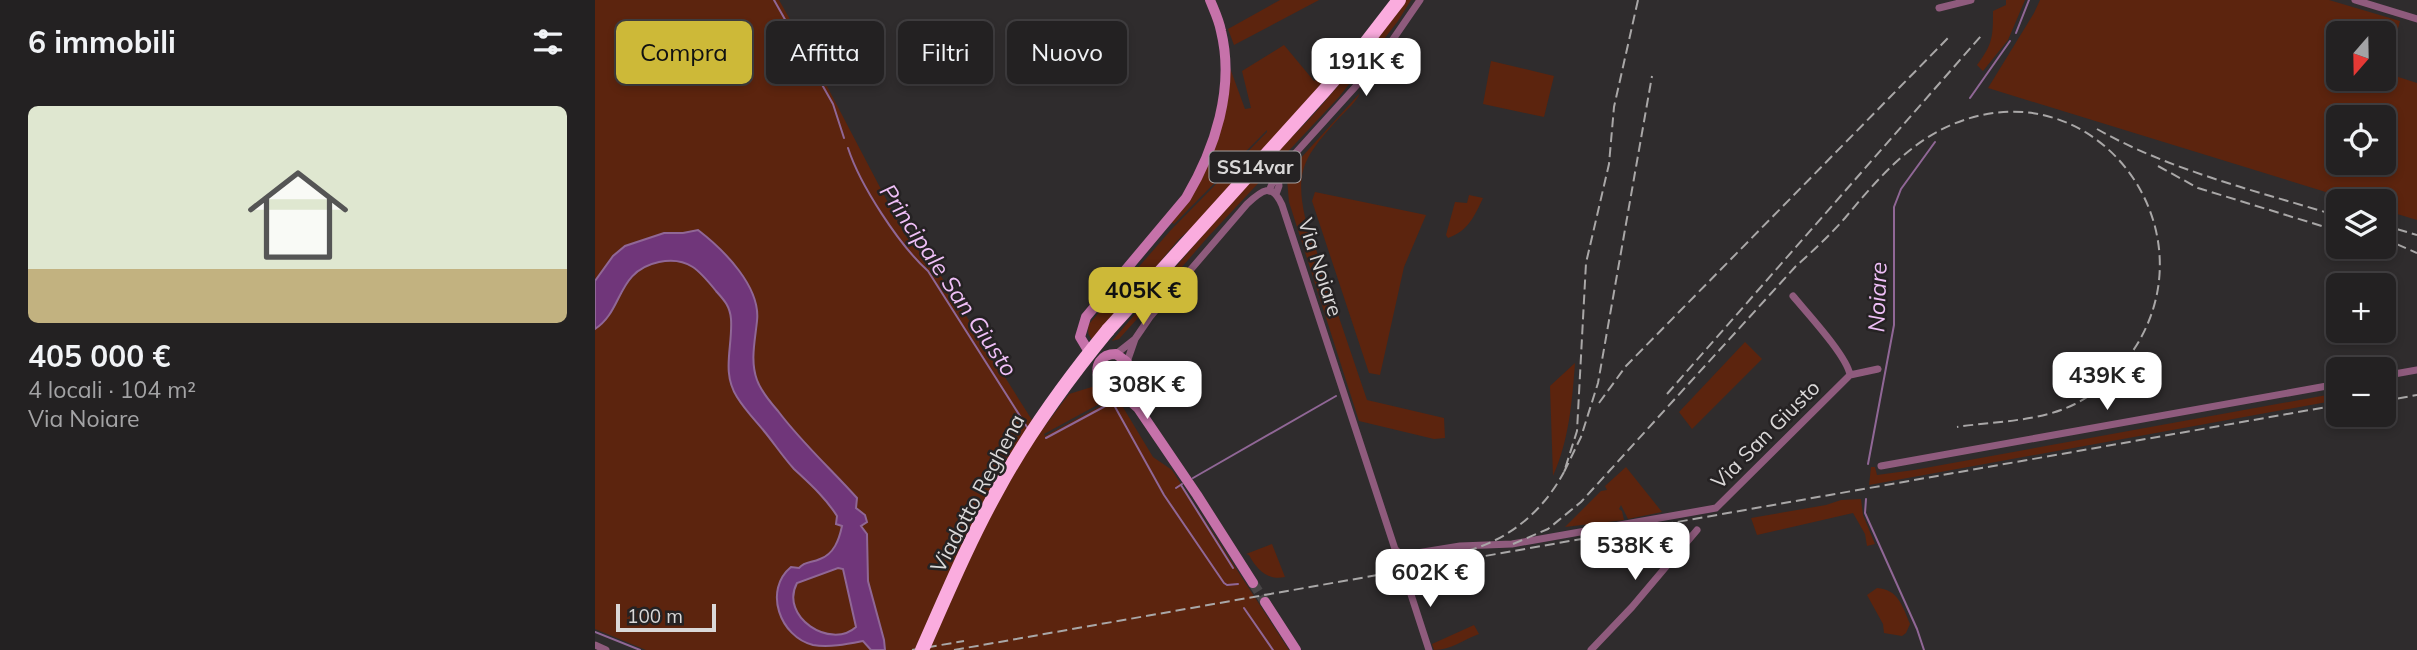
<!DOCTYPE html>
<html lang="it">
<meta charset="utf-8">
<style>
body{margin:0;font-family:Mulish,sans-serif;background:#2f2e2f;color:#f1f3f6;height:100vh;display:flex;flex-direction:column;font-size:26px;white-space:nowrap}
*{box-sizing:border-box;margin:0}
p{font-size:23px;color:#a3a3a5}
.icon{flex:none;width:38px;height:38px;fill:none;stroke:currentColor;stroke-width:2;stroke-linecap:round;stroke-linejoin:round}
.map{position:relative;flex:1;overflow:hidden}
.sheet{display:flex;flex-direction:column;background:#232122;width:595px}
.sheet>*{flex:none}
.top-card{position:absolute;left:21px;top:21px;width:665px;height:63px;display:flex;gap:14px}
.needle{width:46px;rotate:200deg}
.tools{position:absolute;left:1731px;top:21px;display:grid;gap:14px}
.tools a{display:grid;place-items:center;width:70px;height:70px;border-radius:10px;background:#232122;box-shadow:0 4px 10px #0003,0 0 0 2px #403e40;font-size:35px}
.scale{position:absolute;left:21px;bottom:18px;width:100px;box-sizing:border-box;padding-left:7px;border:4px solid #dad8d8;border-top:0;font-size:19px;line-height:24px;white-space:nowrap;color:#dad8d8;-webkit-text-stroke:5px #252223;paint-order:stroke}
.price{position:absolute;translate:-50% -60px;padding:0 16px;border-radius:14px;background:#fff;color:#222;font-size:23px;line-height:46px;filter:drop-shadow(0 2px 4px #0008)}
.price::after{content:'';position:absolute;left:50%;top:42px;width:21px;height:16px;margin-left:-10px;background:inherit;clip-path:polygon(0 0,100% 0,50% 100%)}
.price.selected{background:#cdb938;color:#111}
ul{padding:0;list-style:none}
li{display:grid;align-content:center;gap:14px;height:371px;padding:0 28px}
li+li{border-top:2px solid #403e40}
li span{display:grid;place-items:center;height:217px;border-radius:10px;color:#555}
li>.icon{margin-inline-start:auto}
span .icon{width:126px;height:126px;fill:#fffc;stroke-width:1}
li b{font-size:30px}
h2{display:flex;justify-content:space-between;align-items:center;height:84px;padding:0 28px;font-size:30px}
.pill{padding:0 24px;border-radius:10px;background:#232122;box-shadow:0 4px 10px #0003,0 0 0 2px #403e40;font-size:24px;line-height:63px}
.pill.selected{background:#cdb938;color:#111}
main{display:flex;flex:1;min-height:0}
.map>svg:first-child{display:block}
</style>
<main>
<section class="sheet">
<h2>6 immobili<svg class="icon" aria-label="filters" viewBox="0 0 24 24"><path d="M4 7h16M4 17h16"/><circle cx="9" cy="7" r="2"/><circle cx="15" cy="17" r="2"/></svg></h2>
<ul>
<li><span style="background:linear-gradient(#dfe7d0 75%,#c2b280 0)"><svg class="icon" aria-label="home" viewBox="0 0 24 24"><path d="M3 11l9-7 9 7M6 9v11h12V9"/></svg></span><div><b>405 000 €</b><p>4 locali · 104 m²</p><p>Via Noiare</p></div></li>
</ul>
</section>
<div class="map">
<svg width="1822" height="650" viewBox="0 0 1822 650">
<rect width="100%" height="100%" fill="#2f2c2d"/>
<path fill="#5c240e" fill-rule="evenodd" d="M0,0h184l40,71 86,164 34,38 93,147 9,11 28,-37 26,-8 4,4 13,7 -68,37 1,2 67,-36 9,4 32,53 19,13 117,180h-643l-51,-21z
M685,0h39l-85,45 -6,-16z
M809,0h7l-13,21 -59,76 -132,141 -70,81 -18,20 -7,2 159,-185c53,-45 91,-102 133,-156z
M1411,0h19l-17,40 -25,31 -6,-6c16,-21 16,-29 16,-54l13,-6z
M1445,0h289l71,21 -14,52 31,10v137l-33,-10 -1,-9h-28l-367,-113 46,-75zM1743,33h45v46h-45zM1743,117h45v46h-45z
M689,45l30,36 10,-8 -2,12 -118,132 -25,22 -85,102c-6,-5 -7,-9 -5,-17l81,-93 97,-99v-2l-93,94 -3,-2c38,-54 56,-87 59,-154l15,41 6,-1 -9,-37z
M896,61l63,15 -10,41 -61,-13z
M765,93c-3,8 -14,18 -21,25 -32,36 -45,50 -34,99l62,183 77,18 1,20 -11,1 -75,-18 -70,-219 -2,-23 2,-8z
M720,192l111,23 -22,52 -24,108 -11,-2 -57,-172z
M874,195l14,3c-9,19 -15,33 -35,40l-2,-3 9,-33 12,1z
M1150,342l17,17 -70,70 -13,-17z
M980,363c-3,40 -6,77 -22,113l-3,-90z
M1743,393v7l-469,85 2,-18h4l2,8 37,-5z
M1031,467l36,45 -34,7 -7,-14 -2,4 3,2 2,9 -59,7 36,-36 6,-1 -2,-4z
M1266,499l2,16 12,29 -8,2 -2,-12 -12,-21 -96,22 -6,-17 75,-13 15,-5z
M677,544l13,33c-17,4 -28,-7 -36,-22l-3,-1z
M1282,588c21,1 26,19 33,36l-4,9 -4,3 -18,-3 -1,-9 -16,-29z
M879,625l5,9c-17,6 -27,16 -45,16l-2,-6z"/>
<path fill="#70367a" stroke="#906796" stroke-width="2" fill-rule="evenodd" d="M103,230c26,20 63,57 59,91 -2,20 -7,40 0,59 4,11 13,22 21,31 24,32 53,58 79,87l-1,10 9,7 2,7 -6,4 6,8 1,47 16,59 1,10h-14l-8,-9c-15,3 -34,7 -50,4 -33,-8 -50,-55 -22,-78l8,1c6,-7 13,-5 21,-9 14,-5 19,-19 22,-33l-6,-2 1,-8c-12,-19 -27,-32 -43,-47 -11,-12 -20,-26 -30,-38 -9,-11 -19,-21 -27,-34 -16,-25 -4,-51 -6,-78 -1,-13 -7,-19 -15,-28 -16,-20 -28,-35 -57,-29 -43,9 -35,48 -64,67v-48l18,-25 12,-10 39,-13h19zM243,568l5,1 13,58c-25,23 -77,-10 -59,-44z"/>
<g fill="none" stroke-linecap="round" stroke-linejoin="round">
<path stroke="#906796" stroke-width="2" d="M179,0l59,104 11,34
M1421,33l13,-33
M1375,98l40,-57
M253,148c12,37 51,97 80,123l99,156
M451,438l65,-35 3,2 50,90 60,88 3,2 11,-1
M1273,464l26,-139v-118l7,-18 34,-47
M598,478l143,-82
M586,485l52,83
M581,488l6,-4
M1271,499l-1,14 52,116 7,21
M649,608l29,42
M0,632l45,18"/>
<path stroke="#494647" stroke-width="10" stroke-dasharray="10 5" stroke-linecap="butt" d="M658,583l12,19"/>
<path stroke="#8f5b7d" stroke-width="7" d="M1760,0l62,19
M1344,8l32,-8
M683,176l3,-7 95,-105 44,-64
M674,191l5,-12 4,-3 1,10 -3,8
M540,339l15,-22 97,-113c15,-14 25,-22 35,1l113,344 4,4h18l43,-7 52,-2 204,-36 134,-133c-3,-19 -43,-62 -57,-79
M521,354l19,-15 -8,23
M1255,375l28,-6
M1788,376l34,-6
M1286,466l457,-82
M810,576l24,74
M0,645l11,5
M996,650l41,-43 65,-77"/>
<path stroke="#c672aa" stroke-width="10" d="M494,352l-9,-15 6,-20 100,-119c29,-49 49,-110 35,-167 -2,-11 -7,-21 -11,-31
M517,387l9,-2 8,-11 -2,-12 -11,-8c-15,0 -22,11 -17,25l21,13 18,16 -9,-34
M543,408l59,87 56,88
M670,602l31,48"/>
<path stroke="#faacde" stroke-width="14" d="M513,330l216,-239 41,-47 34,-44"/>
<path stroke="#a9a7a7" stroke-width="2" stroke-dasharray="10 5" stroke-linecap="butt" d="M1043,0l-24,107 -5,57 -23,99 -9,168 -13,41 17,-35 17,-54 54,-307
M1502,129c74,42 160,62 241,87
M1563,166l40,22 140,43
M1788,225l34,10
M1788,238l34,15
M1072,394l314,-358
M1788,401l34,-6
M1004,403l27,-37 322,-328
M918,544l35,-15 33,-27 215,-236c17,-15 34,-31 49,-48 30,-36 62,-74 106,-93 143,-62 268,106 179,230 -14,20 -33,38 -55,49 -36,18 -79,17 -118,23
M872,551c43,-12 76,-40 97,-79
M317,650l52,-9
M359,650l1384,-245"/>
<path stroke="#faacde" stroke-width="14" d="M327,650c24,-54 47,-109 76,-161 31,-57 69,-109 110,-159"/>
</g>
<g text-anchor="middle" dominant-baseline="central" stroke-width="5" stroke-linejoin="round" paint-order="stroke">
<rect fill="#252223" stroke="#a4a1a2" stroke-width="2" x="614.5" y="151.5" width="91" height="31" rx="5"/>
<g font-size="19" font-weight="bold" fill="#dad8d8">
<text x="660" y="167">SS14var</text>
</g>
<g font-size="21" fill="#dad8d8" stroke="#252223">
<text transform="translate(726 267) rotate(72)">Via Noiare</text>
<text transform="translate(1170 434) rotate(-45)">Via San Giusto</text>
<text transform="translate(382 493) rotate(-62)">Viadotto Reghena</text>
</g>
<g font-size="23" font-style="italic" fill="#efbff7" stroke="#252223">
<text transform="translate(354 280) rotate(56)">Principale San Giusto</text>
<text transform="translate(1282 297) rotate(-88)">Noiare</text>
</g>
</g>
</svg>
<div class="tools">
<a><svg class="needle" viewBox="-14 -14 28 28"><path d="M0-13l5 13h-10z" fill="#e53935"/><path d="M0 13l5-13h-10z" fill="#a3a3a5"/></svg></a>
<a><svg class="icon" aria-label="locate" viewBox="0 0 24 24"><circle cx="12" cy="12" r="6"/><path d="M12 2v4M12 18v4M2 12h4M18 12h4"/></svg></a>
<a><svg class="icon" aria-label="layers" viewBox="0 0 24 24"><path d="M12 4l9 5-9 5-9-5zM3 14l9 5 9-5"/></svg></a>
<a>+</a>
<a>−</a>
</div>
<div class="scale">100 m</div>
<b class="price" style="left:771px;top:98px">191K €</b>
<b class="price selected" style="left:548px;top:327px">405K €</b>
<b class="price" style="left:1512px;top:412px">439K €</b>
<b class="price" style="left:552px;top:421px">308K €</b>
<b class="price" style="left:1040px;top:582px">538K €</b>
<b class="price" style="left:835px;top:609px">602K €</b>
<div class="top-card">
<a class="pill selected">Compra</a>
<a class="pill">Affitta</a>
<a class="pill">Filtri</a>
<a class="pill">Nuovo</a>
</div>
</div>
</main>
